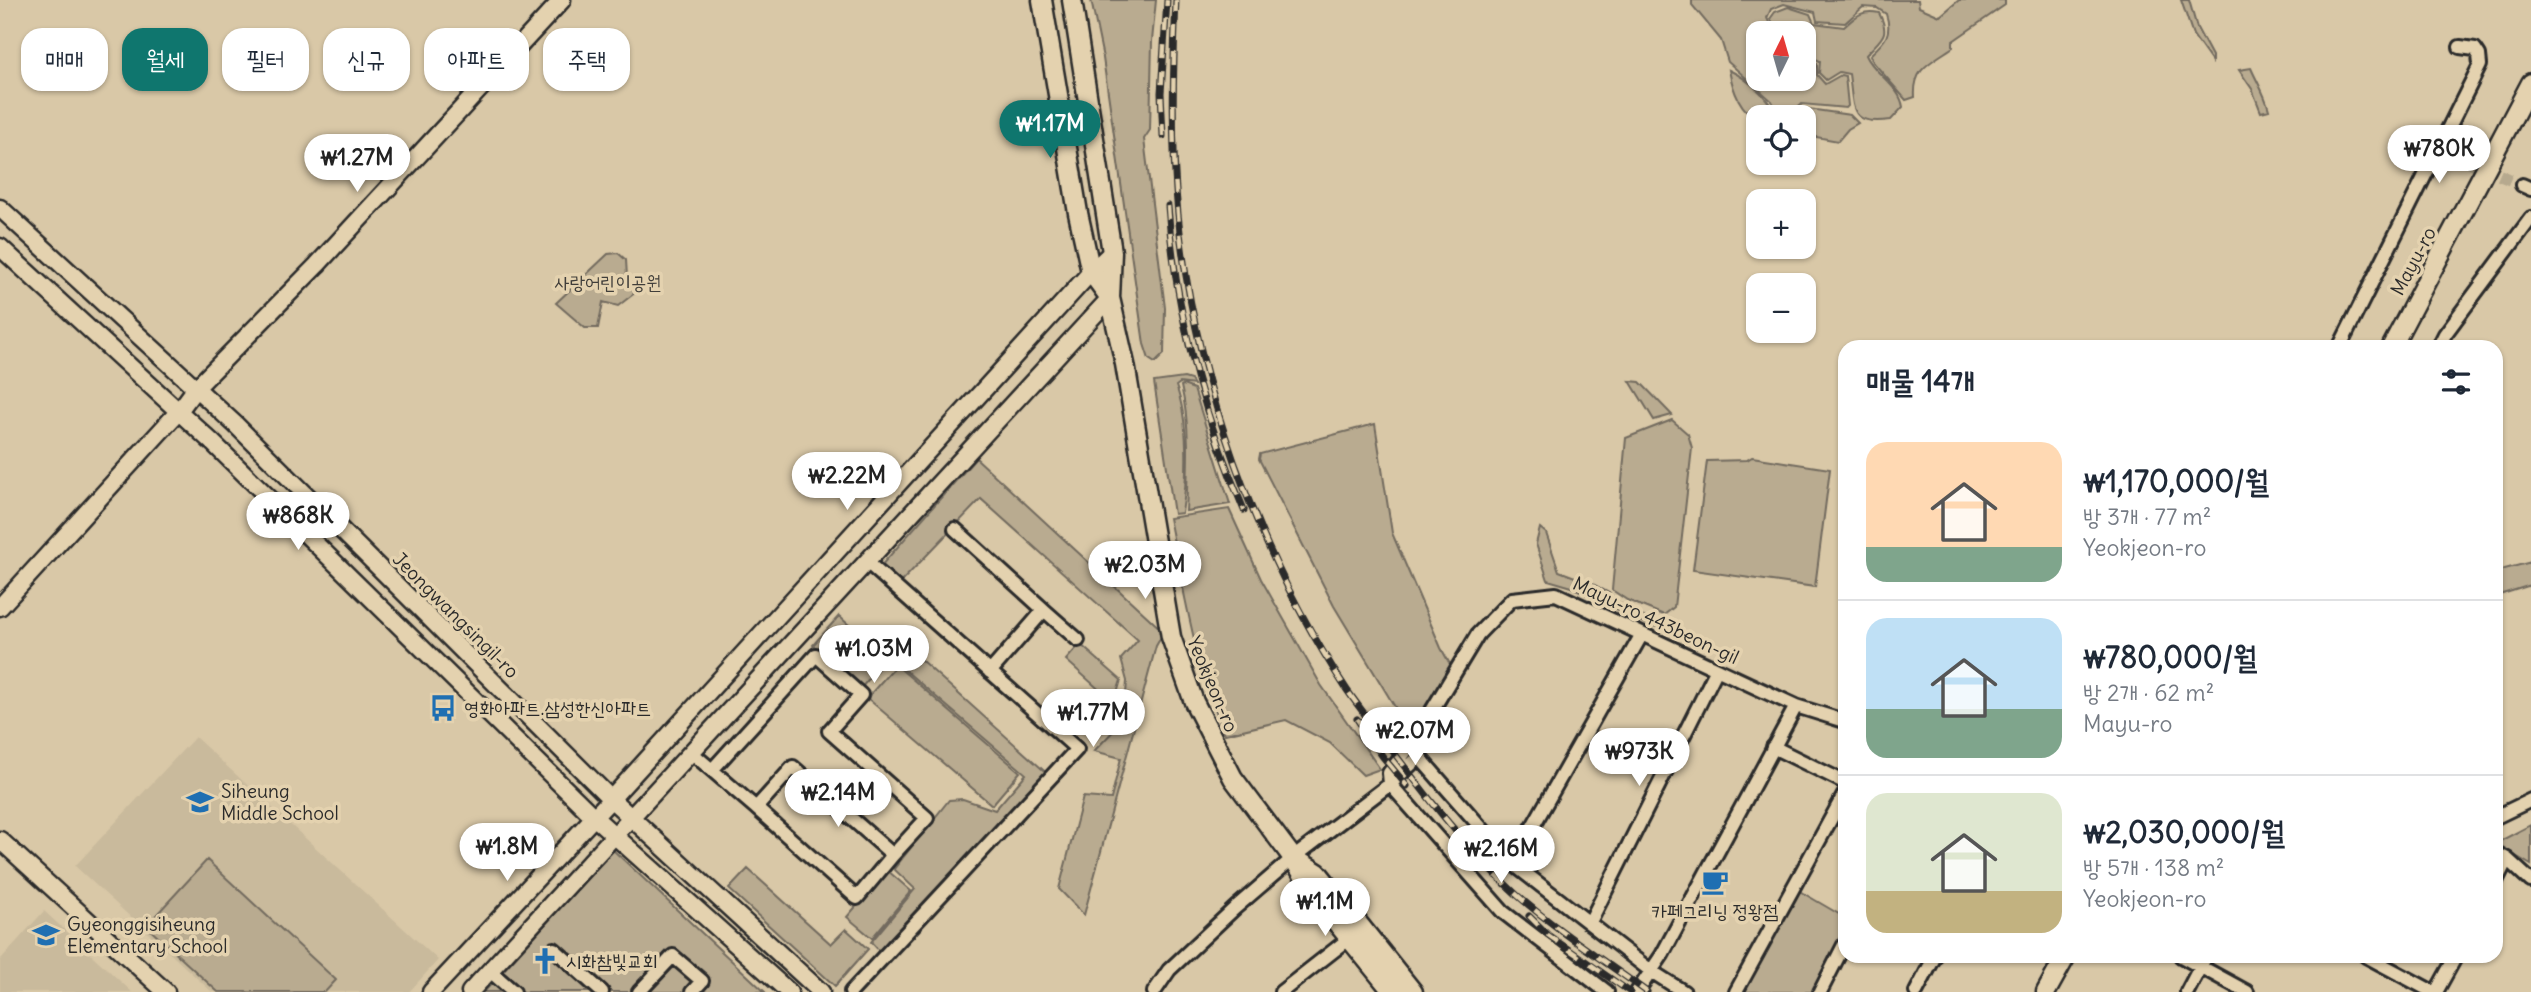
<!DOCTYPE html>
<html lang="ko">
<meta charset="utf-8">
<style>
body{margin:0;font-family:Delius,"Poor Story",sans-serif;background:#f6f6f7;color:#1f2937;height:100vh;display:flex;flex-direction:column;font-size:26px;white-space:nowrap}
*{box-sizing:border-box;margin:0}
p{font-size:23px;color:#747a83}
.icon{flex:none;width:38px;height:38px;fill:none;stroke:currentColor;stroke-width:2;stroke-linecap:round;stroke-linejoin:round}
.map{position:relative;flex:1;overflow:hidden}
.sheet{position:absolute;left:1838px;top:340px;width:665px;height:623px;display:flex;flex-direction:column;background:#fff;border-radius:21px;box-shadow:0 2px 5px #0004}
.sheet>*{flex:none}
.guide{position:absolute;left:21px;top:28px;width:665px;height:63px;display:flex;gap:14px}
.needle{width:46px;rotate:5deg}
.controls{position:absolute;left:1746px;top:21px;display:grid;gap:14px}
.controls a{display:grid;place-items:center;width:70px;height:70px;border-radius:14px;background:#fff;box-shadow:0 2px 5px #0004;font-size:35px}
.price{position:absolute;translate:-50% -60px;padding:0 16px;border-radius:24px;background:#fff;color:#222;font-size:23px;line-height:46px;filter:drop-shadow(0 2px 4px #0008)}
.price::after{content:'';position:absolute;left:50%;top:42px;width:21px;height:16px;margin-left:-10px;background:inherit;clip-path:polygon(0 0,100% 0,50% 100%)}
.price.selected{background:#0f766e;color:#fff}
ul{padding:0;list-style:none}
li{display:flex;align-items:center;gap:21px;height:175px;padding:0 28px}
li+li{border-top:2px solid #e0e1e3}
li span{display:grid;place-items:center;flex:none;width:196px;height:140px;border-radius:21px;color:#555}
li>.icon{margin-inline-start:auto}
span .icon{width:84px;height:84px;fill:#fffc;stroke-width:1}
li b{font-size:30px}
h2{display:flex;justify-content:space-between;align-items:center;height:84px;padding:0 28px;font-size:30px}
.pill{padding:0 24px;border-radius:21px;background:#fff;box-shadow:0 2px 5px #0004;font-size:24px;line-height:63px}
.pill.selected{background:#0f766e;color:#fff}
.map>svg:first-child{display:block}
</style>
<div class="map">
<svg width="2531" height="992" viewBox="0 0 2531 992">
<rect width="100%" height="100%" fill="#d9c8a7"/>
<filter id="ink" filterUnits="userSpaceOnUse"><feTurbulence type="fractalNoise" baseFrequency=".0143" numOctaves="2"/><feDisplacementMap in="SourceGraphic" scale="14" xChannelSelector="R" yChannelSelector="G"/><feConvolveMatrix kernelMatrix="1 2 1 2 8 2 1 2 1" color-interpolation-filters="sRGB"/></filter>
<g filter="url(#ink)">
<path fill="#c9ba9c" d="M195,737l243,223 -29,32h-197l-137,-126z
M44,911l88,81h-132v-32z"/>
<path fill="#b9ab90" stroke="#726b5e" stroke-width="2" d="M1091,0h65l-4,41 -2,89 -6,9 21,169 -1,46 -9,9 -6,-4 -5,-15 -41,-286z
M1692,0h226l1,7 21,9 19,-16h46v5l-52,36v6c-22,16 -40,20 -38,50l-9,3 -33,-38 -3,-7c14,-13 23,-20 16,-41l-9,-6 -14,-1 -18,16 -28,-2 -2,-9 -31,-8 -13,5 -4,9 6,13 7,2h-21v46h45v-24l4,5 9,3v12l8,9 16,-9 4,1 3,30 -2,2 -44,-4 -14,13h-12l1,-6 -5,-10 -44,-39 -7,-22 -29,-35z
M2181,0h8l8,28 15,28v6l-19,-27z
M1788,7l22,7 4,9 30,4c12,-11 19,-18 35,-14 12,23 2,25 -13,42 8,19 34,31 37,52l-12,13c-43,6 -37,-12 -42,-46l-10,-2 -13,8 -7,-7 1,-12c-15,-6 -16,-13 -16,-28l-28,-4 -6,-10 5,-7z
M2251,68c6,14 14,26 18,42l-8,2 -9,-23 -13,-19z
M1729,70c15,7 46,30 44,47h-14v3c-19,-9 -26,-29 -30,-50z
M1802,108l48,7 8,8 -10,6 -10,12 -33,-6 -1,-18h-12z
M618,253l8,7 1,17 13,12 -22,17 -15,-4 -5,26h-13l-29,-25 52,-49z
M1184,378l7,2 3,5 -14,-2 -4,3c13,35 12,90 6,127l-8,1 -20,-132z
M1630,381l10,1 32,33 -18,5z
M1183,385l11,4 36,115 -44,7c2,-42 5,-84 -5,-125z
M1672,420l16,14 4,14 -18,159 -10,8 -37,-15 -15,-10 14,-152z
M1375,424l17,109 49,115 10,18 -41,66 -76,-126 -75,-147 1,-5z
M1752,457l78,12 -15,118 -122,-17 14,-109 40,-1z
M976,458l188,174 -8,14 -72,269 -25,-26 24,-92 28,2 10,-41 -27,-7 30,-31 3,-39 -6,-22 17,-19 -157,-141 -83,86 -19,-17z
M1229,509l32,70 60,106 59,84 -17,6 -33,-32 -44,-23 -61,14c-30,-68 -41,-144 -56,-216z
M1540,528l6,5 13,38 32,12 18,10 10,10 43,24 -11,-1 -79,-39 -24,-7 -12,-36z
M2531,562v23l-35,11 1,-25z
M839,616l47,43 -25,29 -48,-43z
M1080,644l41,36 -7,23 -48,-43z
M911,651l140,126 -167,179 -13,-14 44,-53 -21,-20 55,-69 14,-1 32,11 31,-36 -127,-109z
M896,665l124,107 -28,33 -125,-107z
M2531,825v40l-35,-21v-1z
M613,850l152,142h-281z
M207,860l129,120 -11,12h-107l-72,-66z
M748,869l83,75 15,-15 22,20 -33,37 -106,-97z
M887,870l24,21 -39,47 -25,-21z
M1796,889l48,28v27l-26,48h-79z"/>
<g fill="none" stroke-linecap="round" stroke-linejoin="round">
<path stroke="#b6a98e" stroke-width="12" stroke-dasharray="12 6" stroke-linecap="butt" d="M2450,153l72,32"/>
<defs>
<path id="minor" d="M2522,185l9,4
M2340,346l140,-281 -1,-10 -4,-6 -15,-2
M2439,346l6,-12 86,-116
M955,529l89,81 -54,62
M1044,610l34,30
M1413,742l-24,31 1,11 113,128 104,80
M1773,747l71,35
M691,752l65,56 37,-41 100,88 -36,43 -101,-90
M712,770l104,-115 45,40 -32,36 98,87 -34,37
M2496,817l35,-17
M2496,853l11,6 24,22
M1512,863l130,-229
M2496,881l11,-22
M1590,922l127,-253
M554,949l48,43
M2181,956l66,36
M2366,956l67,36
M490,971l24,21
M639,992l34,-36 29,25 -10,11
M851,992l226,-243 -210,-187
M1154,992l15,-22 66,-62 58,-50 97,-74 30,-28
M1281,992l74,-58
M1637,992l25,-37 134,-249
M1684,992l-33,-21 -139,-108 -90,-103 -9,-18 65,-108 34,-35 44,-5 240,112 48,15
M1736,992l108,-197
M1820,992l24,-47
M1916,992l19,-36
M2187,992l19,-36
M2436,992l20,-36"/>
<path id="tertiary" d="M0,208l236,217 375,374 210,193
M0,247l213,196 381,374 195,175
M0,607l179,-196 17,-23 121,-123 245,-265
M0,840l166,152
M431,992l180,-193 480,-527 21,-20
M470,992l640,-694"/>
<path id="secondary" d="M1042,0l36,213 13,59 19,26
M1072,0l40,252 -2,46 15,66 46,273 23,65 39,76 60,80 27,44 73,90
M2392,346l139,-263
M1296,859l22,14 95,119
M2046,992l20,-36"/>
</defs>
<use href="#minor" stroke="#2b2b2b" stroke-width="18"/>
<use href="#tertiary" stroke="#2b2b2b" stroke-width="21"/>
<use href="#secondary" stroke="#2b2b2b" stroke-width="23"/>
<use href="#minor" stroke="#e4d2af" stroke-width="12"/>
<use href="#tertiary" stroke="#e4d2af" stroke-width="16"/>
<use href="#secondary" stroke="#e4d2af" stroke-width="18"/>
<defs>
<path id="rail" d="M1176,0c-3,72 -5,143 2,214 16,165 78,338 169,476 13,19 28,37 42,56 39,52 79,105 128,149 41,36 86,65 130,97
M1163,136l-2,-43 6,-93
M1168,206c7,104 35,209 76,304
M1357,719l26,38 24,29
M1529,916l19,19 82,57"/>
</defs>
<use href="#rail" stroke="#2b2b2b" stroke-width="7"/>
<use href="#rail" stroke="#e4d2af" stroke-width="4.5" stroke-dasharray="13" stroke-linecap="butt"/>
</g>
</g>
<defs>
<symbol id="bus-bare" viewBox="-9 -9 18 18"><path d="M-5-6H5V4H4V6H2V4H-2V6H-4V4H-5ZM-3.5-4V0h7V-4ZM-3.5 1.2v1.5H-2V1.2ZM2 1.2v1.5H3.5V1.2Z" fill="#1f6fb2" stroke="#e4d2af" stroke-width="2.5" paint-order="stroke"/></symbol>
<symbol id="school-bare" viewBox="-9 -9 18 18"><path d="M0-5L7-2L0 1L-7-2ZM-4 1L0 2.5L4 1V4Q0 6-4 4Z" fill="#1f6fb2" stroke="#e4d2af" stroke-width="2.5" paint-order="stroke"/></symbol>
<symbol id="cafe-bare" viewBox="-9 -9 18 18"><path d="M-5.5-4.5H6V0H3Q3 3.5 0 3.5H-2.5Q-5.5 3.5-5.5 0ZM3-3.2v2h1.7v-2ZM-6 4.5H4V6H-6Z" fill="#1f6fb2" stroke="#e4d2af" stroke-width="2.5" paint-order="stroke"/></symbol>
<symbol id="church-bare" viewBox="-9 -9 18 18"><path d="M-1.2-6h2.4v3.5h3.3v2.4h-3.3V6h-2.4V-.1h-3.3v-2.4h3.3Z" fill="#1f6fb2" stroke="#e4d2af" stroke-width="2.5" paint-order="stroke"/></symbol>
</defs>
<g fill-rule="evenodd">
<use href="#bus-bare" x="424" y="689" width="38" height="38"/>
<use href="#school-bare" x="181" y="783" width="38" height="38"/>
<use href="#cafe-bare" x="1696" y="863" width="38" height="38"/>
<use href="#school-bare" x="27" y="916" width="38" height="38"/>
<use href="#church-bare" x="526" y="942" width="38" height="38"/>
</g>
<g text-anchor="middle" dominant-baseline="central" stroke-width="7" stroke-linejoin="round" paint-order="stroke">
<g font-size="19" fill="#2b2b2b" stroke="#e4d2af">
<text transform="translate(2413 261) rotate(-62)">Mayu-ro</text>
<text transform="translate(456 615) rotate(45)">Jeongwangsingil-ro</text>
<text transform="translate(1656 620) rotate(25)">Mayu-ro 443beon-gil</text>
<text transform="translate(1213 684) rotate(67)">Yeokjeon-ro</text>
</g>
<g font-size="19" fill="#403e3a" stroke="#e4d2af">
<text x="608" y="282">사랑어린이공원</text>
</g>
<g font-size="19" fill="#2b2b2b" stroke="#e4d2af" text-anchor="start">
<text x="464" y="708">영화아파트.삼성한신아파트</text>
<text x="221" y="791">Siheung<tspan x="221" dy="22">Middle School</tspan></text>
<text x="1715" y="911" text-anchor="middle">카페그리닝 정왕점</text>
<text x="67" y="924">Gyeonggisiheung<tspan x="67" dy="22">Elementary School</tspan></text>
<text x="566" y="961">시화참빛교회</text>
</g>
</g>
</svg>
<div class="controls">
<a><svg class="needle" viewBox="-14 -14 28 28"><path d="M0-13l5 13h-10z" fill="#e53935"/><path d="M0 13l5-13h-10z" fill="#747a83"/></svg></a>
<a><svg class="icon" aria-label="locate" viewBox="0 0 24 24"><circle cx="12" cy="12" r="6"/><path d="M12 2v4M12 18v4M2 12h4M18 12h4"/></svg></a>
<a>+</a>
<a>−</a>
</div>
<b class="price selected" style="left:1050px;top:160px">₩1.17M</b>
<b class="price" style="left:2439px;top:185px">₩780K</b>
<b class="price" style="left:357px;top:194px">₩1.27M</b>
<b class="price" style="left:847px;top:512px">₩2.22M</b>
<b class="price" style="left:298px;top:552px">₩868K</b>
<b class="price" style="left:1145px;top:601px">₩2.03M</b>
<b class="price" style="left:874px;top:685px">₩1.03M</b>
<b class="price" style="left:1093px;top:749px">₩1.77M</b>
<b class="price" style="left:1415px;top:767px">₩2.07M</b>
<b class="price" style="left:1639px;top:788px">₩973K</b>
<b class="price" style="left:838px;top:829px">₩2.14M</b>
<b class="price" style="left:507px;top:883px">₩1.8M</b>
<b class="price" style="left:1501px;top:885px">₩2.16M</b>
<b class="price" style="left:1325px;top:938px">₩1.1M</b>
<div class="guide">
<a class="pill">매매</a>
<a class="pill selected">월세</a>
<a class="pill">필터</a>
<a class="pill">신규</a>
<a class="pill">아파트</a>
<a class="pill">주택</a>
</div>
<section class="sheet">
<h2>매물 14개<svg class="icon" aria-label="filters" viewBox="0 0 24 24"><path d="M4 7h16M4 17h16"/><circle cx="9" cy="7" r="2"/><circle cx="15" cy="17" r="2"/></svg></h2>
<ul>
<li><span style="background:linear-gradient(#ffd9b3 75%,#7fa58c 0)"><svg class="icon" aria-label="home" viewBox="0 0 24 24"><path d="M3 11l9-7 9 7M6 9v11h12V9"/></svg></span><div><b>₩1,170,000/월</b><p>방 3개 · 77 m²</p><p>Yeokjeon-ro</p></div></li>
<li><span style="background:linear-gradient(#bfe0f5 65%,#7fa58c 0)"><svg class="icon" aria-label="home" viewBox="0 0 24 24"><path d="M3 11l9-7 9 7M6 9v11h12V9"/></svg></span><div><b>₩780,000/월</b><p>방 2개 · 62 m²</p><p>Mayu-ro</p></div></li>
<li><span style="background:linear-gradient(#dfe7d0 70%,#c2b280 0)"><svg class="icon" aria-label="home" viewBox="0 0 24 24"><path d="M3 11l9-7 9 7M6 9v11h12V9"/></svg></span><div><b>₩2,030,000/월</b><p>방 5개 · 138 m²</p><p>Yeokjeon-ro</p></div></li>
</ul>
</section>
</div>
